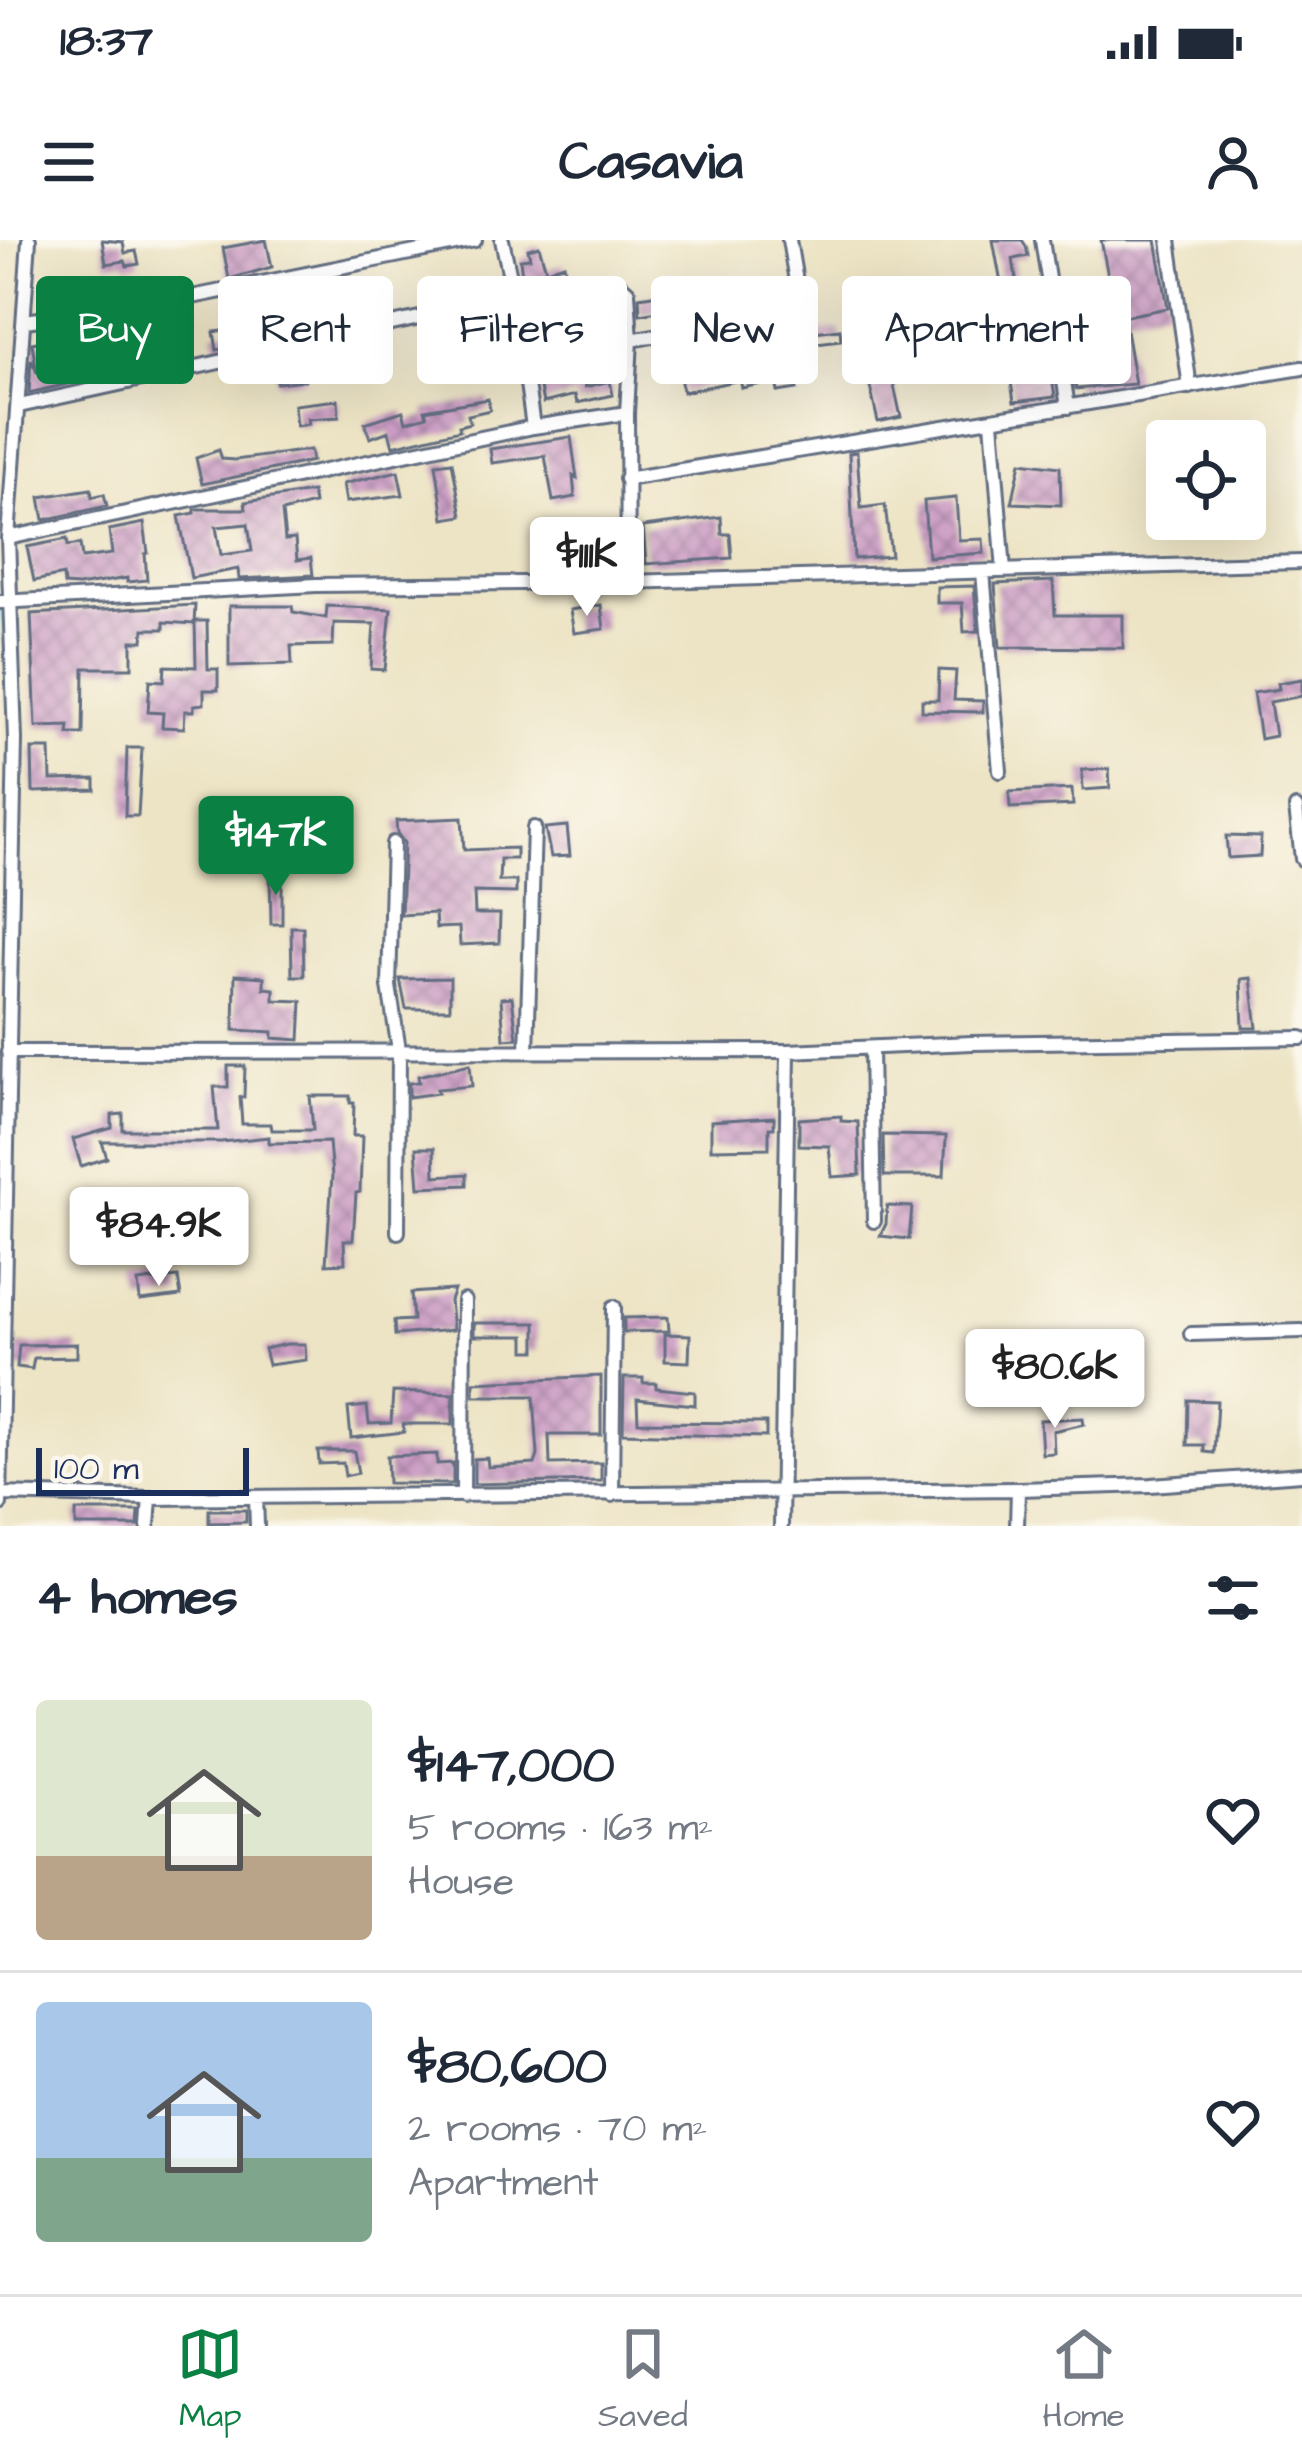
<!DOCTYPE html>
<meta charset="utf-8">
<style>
body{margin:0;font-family:"Architects Daughter",sans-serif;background:#f6f6f7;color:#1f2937;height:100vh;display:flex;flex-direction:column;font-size:45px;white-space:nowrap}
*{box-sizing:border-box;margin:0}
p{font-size:39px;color:#747a83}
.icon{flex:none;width:66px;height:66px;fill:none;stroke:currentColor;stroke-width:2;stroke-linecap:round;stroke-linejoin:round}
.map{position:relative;height:1286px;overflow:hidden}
.side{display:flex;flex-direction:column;background:#fff;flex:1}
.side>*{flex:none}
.banner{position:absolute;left:36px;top:36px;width:1230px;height:108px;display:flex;gap:24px}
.fabs{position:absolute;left:1146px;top:180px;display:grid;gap:24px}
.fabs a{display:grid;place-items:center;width:120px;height:120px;border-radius:12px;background:#fff;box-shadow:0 12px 48px #0002;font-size:60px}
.scale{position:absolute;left:36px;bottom:30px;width:213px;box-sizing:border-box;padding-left:12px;border:6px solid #1b2f5e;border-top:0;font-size:33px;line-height:42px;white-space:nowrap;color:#1b2f5e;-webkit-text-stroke:9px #fbf7ec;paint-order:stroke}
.price{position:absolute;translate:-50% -102px;padding:0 27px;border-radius:12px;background:#fff;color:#222;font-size:39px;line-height:78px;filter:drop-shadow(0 3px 6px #0008)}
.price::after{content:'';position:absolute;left:50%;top:72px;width:36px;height:27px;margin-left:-18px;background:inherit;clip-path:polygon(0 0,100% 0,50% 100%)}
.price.active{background:#0b8043;color:#fff}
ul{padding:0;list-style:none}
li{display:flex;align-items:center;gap:36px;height:300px;padding:0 36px}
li+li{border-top:3px solid #e0e1e3}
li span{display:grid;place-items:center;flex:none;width:336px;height:240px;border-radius:12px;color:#555}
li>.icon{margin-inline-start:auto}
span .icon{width:144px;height:144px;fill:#fffc;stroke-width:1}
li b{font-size:51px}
h2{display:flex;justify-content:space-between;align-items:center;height:144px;padding:0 36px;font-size:51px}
.chip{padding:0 42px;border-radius:12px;background:#fff;box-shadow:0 12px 48px #0002;font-size:42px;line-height:108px}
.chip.active{background:#0b8043;color:#fff}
.status{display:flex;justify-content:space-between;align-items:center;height:84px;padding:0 60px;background:#fff;direction:ltr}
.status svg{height:33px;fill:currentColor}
header{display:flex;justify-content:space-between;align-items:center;height:156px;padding:0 36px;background:#fff;font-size:54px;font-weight:700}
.menu{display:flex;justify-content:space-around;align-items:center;height:168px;border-top:3px solid #e0e1e3;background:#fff;font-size:33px;color:#747a83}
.menu a{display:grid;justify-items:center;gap:6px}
.menu .active{color:#0b8043}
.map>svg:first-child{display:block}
</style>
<div class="status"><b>18:37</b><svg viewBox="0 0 49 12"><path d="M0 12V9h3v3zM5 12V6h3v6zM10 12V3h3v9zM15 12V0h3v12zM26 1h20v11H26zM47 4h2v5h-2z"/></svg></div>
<header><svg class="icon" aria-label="menu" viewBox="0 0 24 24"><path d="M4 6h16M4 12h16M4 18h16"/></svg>Casavia<svg class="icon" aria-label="person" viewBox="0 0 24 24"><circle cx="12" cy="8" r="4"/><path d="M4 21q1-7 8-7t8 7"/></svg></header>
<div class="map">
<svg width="1302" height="1286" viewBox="0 0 1302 1286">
<defs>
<pattern id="building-cross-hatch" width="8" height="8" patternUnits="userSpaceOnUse" patternTransform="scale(3)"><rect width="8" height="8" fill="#cc9dc5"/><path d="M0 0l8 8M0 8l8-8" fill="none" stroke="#a580a3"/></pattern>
</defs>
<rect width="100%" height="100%" fill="#fbf7ec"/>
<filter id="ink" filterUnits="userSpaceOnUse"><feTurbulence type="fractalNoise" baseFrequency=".00833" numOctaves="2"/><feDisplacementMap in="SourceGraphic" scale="24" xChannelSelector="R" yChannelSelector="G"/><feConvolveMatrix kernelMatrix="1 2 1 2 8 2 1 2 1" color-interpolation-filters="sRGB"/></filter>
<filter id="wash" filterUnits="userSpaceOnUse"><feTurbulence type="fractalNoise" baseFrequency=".004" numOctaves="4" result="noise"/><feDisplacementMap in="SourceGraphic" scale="48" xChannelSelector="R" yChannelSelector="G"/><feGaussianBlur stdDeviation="2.7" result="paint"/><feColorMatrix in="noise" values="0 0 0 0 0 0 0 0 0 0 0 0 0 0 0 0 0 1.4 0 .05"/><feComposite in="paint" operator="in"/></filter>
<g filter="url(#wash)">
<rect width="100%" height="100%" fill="#ede4c5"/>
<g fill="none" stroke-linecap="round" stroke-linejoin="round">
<path stroke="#5ac7cf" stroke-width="4.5" d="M2,370l4,33"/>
</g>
<g id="blocks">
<path fill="url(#building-cross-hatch)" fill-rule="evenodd" d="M102,0l21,2 2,11 11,-2 3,13 -12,2 -2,-5 -19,3z
M266,0l6,27 -43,12 -6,-31z
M993,0h29l4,6 2,10 -15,3 6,38 -15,2z
M1101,0h55l12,68 -52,10z
M539,6l7,24 18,-6 3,11 -44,11 -3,-27 10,-1 -2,-9z
M362,48l4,19 -26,5 -4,-18z
M690,49l3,16 -53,9 -1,-17z
M292,57l4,37 -79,16 -3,-18 59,-7 -5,-23z
M609,58l5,38 -18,4 -4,-27 8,-1 -2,-12z
M878,74l23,103 -23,5 -13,-58 -14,3 -3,-12 19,-4 -7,-33z
M488,75l5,19 6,-2 2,8 7,-2 7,36 -21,7 -7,-18 -45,13 -5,-19 48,-8 -9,-31z
M1124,78l11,66 -59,5 -2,-13h5v-5l38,-3 -5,-49z
M840,89l1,11 -57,7 5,29 5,-1 3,14 -19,3 -2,-11 -34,7 -2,-8 -57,12 -6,-29 60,-12 -2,-10z
M574,95l11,52 25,-6 3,14 -36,8 -2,-8 -32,8 -9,-46 30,-11 -2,-9z
M62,97l9,46 -42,10 2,-34 6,14 -5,-30z
M1047,108l8,49 -41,5 -7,-48z
M302,120l3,20 -28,3 -2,-20z
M488,159l2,11 -22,5 2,8 -11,3 1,4 -67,16 -4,-15 -19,7 -5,-15 38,-12 3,11 21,-6 -2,-6z
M338,160l1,17 -31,2 1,5 -13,2 -2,-21z
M571,197l6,41 -4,-2 2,21 -22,4 -8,-45 -53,7 -2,-14z
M219,210l3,9 13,1 75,-10 2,11 -110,23 -6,-26z
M857,212l4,56 24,-3 6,51 -37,3 -5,-106z
M452,222l10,54 -18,3 -8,-55z
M1021,222l39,5 1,38 -49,-2z
M398,231l5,24 -57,7 -3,-18z
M91,249l1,8 12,-3 3,12 -63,14 -4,-23z
M312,252l2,12 -32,8 3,28 10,-1 2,21 14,-2 2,17 -74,4 -1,-10 -47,9 -12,-62 16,-3v-4h51l-1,-7zM248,284l4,27 -31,4 -5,-28z
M956,258l3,42 24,-1 1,14 -56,4 -4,-56z
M721,277l1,17h8l2,24 -86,6 -3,-37z
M144,283l4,30 -3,1 2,26 -20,2v-4l-49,8 -14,-1 -1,-10 -29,6 -7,-34 40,-8 1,7 12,-2 2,14 30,-4 -3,-24z
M1053,341l2,34h68v33l-123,-1 -5,-63z
M974,346l4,45 -14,1 -2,-29h-25v-16z
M195,365l-1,19 -30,-2v7h-20l-1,12h-11v27h-48l-1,66h-15l1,-8 -33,1 -5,-113z
M601,365l3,24 -30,4 -4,-23z
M229,366h63l1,6 33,6 1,-12 64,3 -6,61 -14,-1 3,-45 -40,-1 -1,22 -42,1 1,18 -63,2z
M195,381h12l1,48h10v21h-14v14l-10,1v6h-9l-1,17 -22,-1 1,-14 -15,-1 2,-32 14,1 1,-15 31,1z
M939,430l17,1 -2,29 29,1v11l-61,-1v-11h16z
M1302,439v17l-32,6 5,34 -15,3 -7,-46 26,-4 -1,-6z
M127,508h15l-4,68h-13z
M32,509h18l1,31 44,-1v11l-62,2z
M1109,529l1,19 -27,2 -1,-20z
M1072,549l1,16 -63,3 -1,-16z
M462,578l2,32 52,-2v11h-16l-1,22h17v12l-42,-1 1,22h25l-1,29 -39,2 -1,-18 -23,1 -1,-15 -34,2 3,-72 -7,-10 -1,-12z
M567,586l3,30 -19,1 -6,-29z
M1226,596l35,1 -1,19 -32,2z
M270,632h12v52h-11z
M291,687h12l1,49h-12z
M235,735l29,2v11l10,1v11l28,1 -2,39 -27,-2v-6l-39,-2z
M450,738v31h-44l-6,-30z
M1251,738l6,50h-14l-2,-49z
M512,757l5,41 -13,1 -3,-41z
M470,824l2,22 -35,3 1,4 -29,4v-14l10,-1 -1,-6z
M228,826h17l-1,31h-4l2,27h29l1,6h41l-3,-34h40v7h4l-1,33h9l-2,56 -4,1 -3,47h-9l1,23 -19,1 6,-88 -3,-34 -60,1v-6l-48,5h-119l5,16 -26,8 -8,-27 39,-11v-13l11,-1v16h95l-4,-43h14z
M841,876v5l17,1 2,53 -28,2 -3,-31 -30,-1v-26z
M774,877v11h-5v20l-58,1v-28z
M883,895l63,1 -2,40h-60z
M416,908h18l1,28 32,-2v11l-48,2z
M887,966l25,1 -3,32 -29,-3 6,-12z
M234,987l8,32 -69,2 -2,-32z
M178,1037l3,19 -41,5 -2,-19z
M454,1050l-4,11 3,29 -58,5 -1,-14 19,-1 -2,-27z
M668,1077l1,14 -45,1v-14z
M474,1083h62v28h-11v-15h-51z
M665,1094l25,1 -1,27 -24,-1z
M77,1104v13l-43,1 -2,11 -15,-2 2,-22z
M287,1104h18l1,16 -38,5 -4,-16z
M601,1136v59h-52l1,29 51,-1v18l-127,3v-25l13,-1 1,9 47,-3 3,-9 -4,-59h-60v-14z
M624,1138h19v5h13v5l39,4v13l-58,-6 1,23 128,1v14l-143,-4z
M393,1152l60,2v30h-50l1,8 -53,6 -3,-30 19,-2 2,18 22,-1z
M1188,1160l29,1 -3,52 -10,-1v-7h-17z
M1083,1178l1,6 -31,7 1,22 -12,1 -2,-34z
M318,1211h36l4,22 -13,3 -2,-13 -24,1z
M437,1214v10l16,-1v21l-65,-1 -1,-27z
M209,1270h37v12l-37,1z
M76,1271h63l-1,15h-62z"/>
</g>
</g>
<g filter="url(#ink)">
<use href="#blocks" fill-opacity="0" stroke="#646e82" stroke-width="3"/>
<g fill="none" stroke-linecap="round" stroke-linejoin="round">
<defs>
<path id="minor" d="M502,0l14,64 17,123
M1042,0l26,167
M1169,0l21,147
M516,64l104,-19 8,7 3,48 -4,73 1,169
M25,81l157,-22 293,-59
M631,100l160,-29 8,-12 -10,-59
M19,166l496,-109
M992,181l12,150
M626,239l676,-111
M8,298l525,-111 94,-14
M983,332l17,199
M0,362l316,-17 312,-3 674,-20
M1296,568l6,51
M393,603l-4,143 10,64 -1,182
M871,808l3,173
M527,811l7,-223
M8,812l780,-1 184,-8 330,-5
M1191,1094l111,-3
M1,1254l149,4 868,-9 133,-4 151,-11
M612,1255l2,-188
M463,1256l1,-195
M256,1257l1,29
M0,1264l15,-765 -7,-201 21,-298
M148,1286l2,-28
M781,1286l7,-475
M1017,1286l1,-37"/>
</defs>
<use href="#minor" stroke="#646e82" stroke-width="18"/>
<use href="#minor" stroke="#fff" stroke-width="12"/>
</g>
</g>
</svg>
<div class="fabs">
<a><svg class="icon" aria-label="locate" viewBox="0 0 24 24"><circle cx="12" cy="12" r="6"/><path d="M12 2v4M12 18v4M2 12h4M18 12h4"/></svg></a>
</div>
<div class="scale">100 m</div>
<b class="price" style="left:587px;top:379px">$111K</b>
<b class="price active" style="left:276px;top:658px">$147K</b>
<b class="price" style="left:159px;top:1049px">$84.9K</b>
<b class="price" style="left:1055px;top:1191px">$80.6K</b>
<div class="banner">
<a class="chip active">Buy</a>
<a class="chip">Rent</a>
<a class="chip">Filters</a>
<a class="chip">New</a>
<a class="chip">Apartment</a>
</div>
</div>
<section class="side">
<h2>4 homes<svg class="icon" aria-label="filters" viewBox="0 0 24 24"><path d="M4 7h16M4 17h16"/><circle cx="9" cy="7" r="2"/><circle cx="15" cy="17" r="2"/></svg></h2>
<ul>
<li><span style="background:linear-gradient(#dfe7d0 65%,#b9a48a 0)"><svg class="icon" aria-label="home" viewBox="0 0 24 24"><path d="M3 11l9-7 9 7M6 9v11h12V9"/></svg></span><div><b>$147,000</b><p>5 rooms · 163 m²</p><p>House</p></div><svg class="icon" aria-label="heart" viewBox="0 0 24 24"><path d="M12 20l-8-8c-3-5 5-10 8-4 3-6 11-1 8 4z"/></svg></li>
<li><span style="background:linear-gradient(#a9c7e8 65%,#7fa58c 0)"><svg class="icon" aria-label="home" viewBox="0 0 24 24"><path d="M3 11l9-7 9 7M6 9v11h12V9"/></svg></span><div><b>$80,600</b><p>2 rooms · 70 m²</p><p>Apartment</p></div><svg class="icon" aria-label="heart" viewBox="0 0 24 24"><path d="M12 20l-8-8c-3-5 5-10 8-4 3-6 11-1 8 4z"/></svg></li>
</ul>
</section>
<nav class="menu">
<a class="active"><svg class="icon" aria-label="map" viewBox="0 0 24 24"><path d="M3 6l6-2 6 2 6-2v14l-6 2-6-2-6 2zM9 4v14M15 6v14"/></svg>Map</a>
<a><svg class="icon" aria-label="saved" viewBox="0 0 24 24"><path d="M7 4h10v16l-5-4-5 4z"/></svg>Saved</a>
<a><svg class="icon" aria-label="home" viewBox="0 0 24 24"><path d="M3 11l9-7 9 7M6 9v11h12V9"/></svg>Home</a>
</nav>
